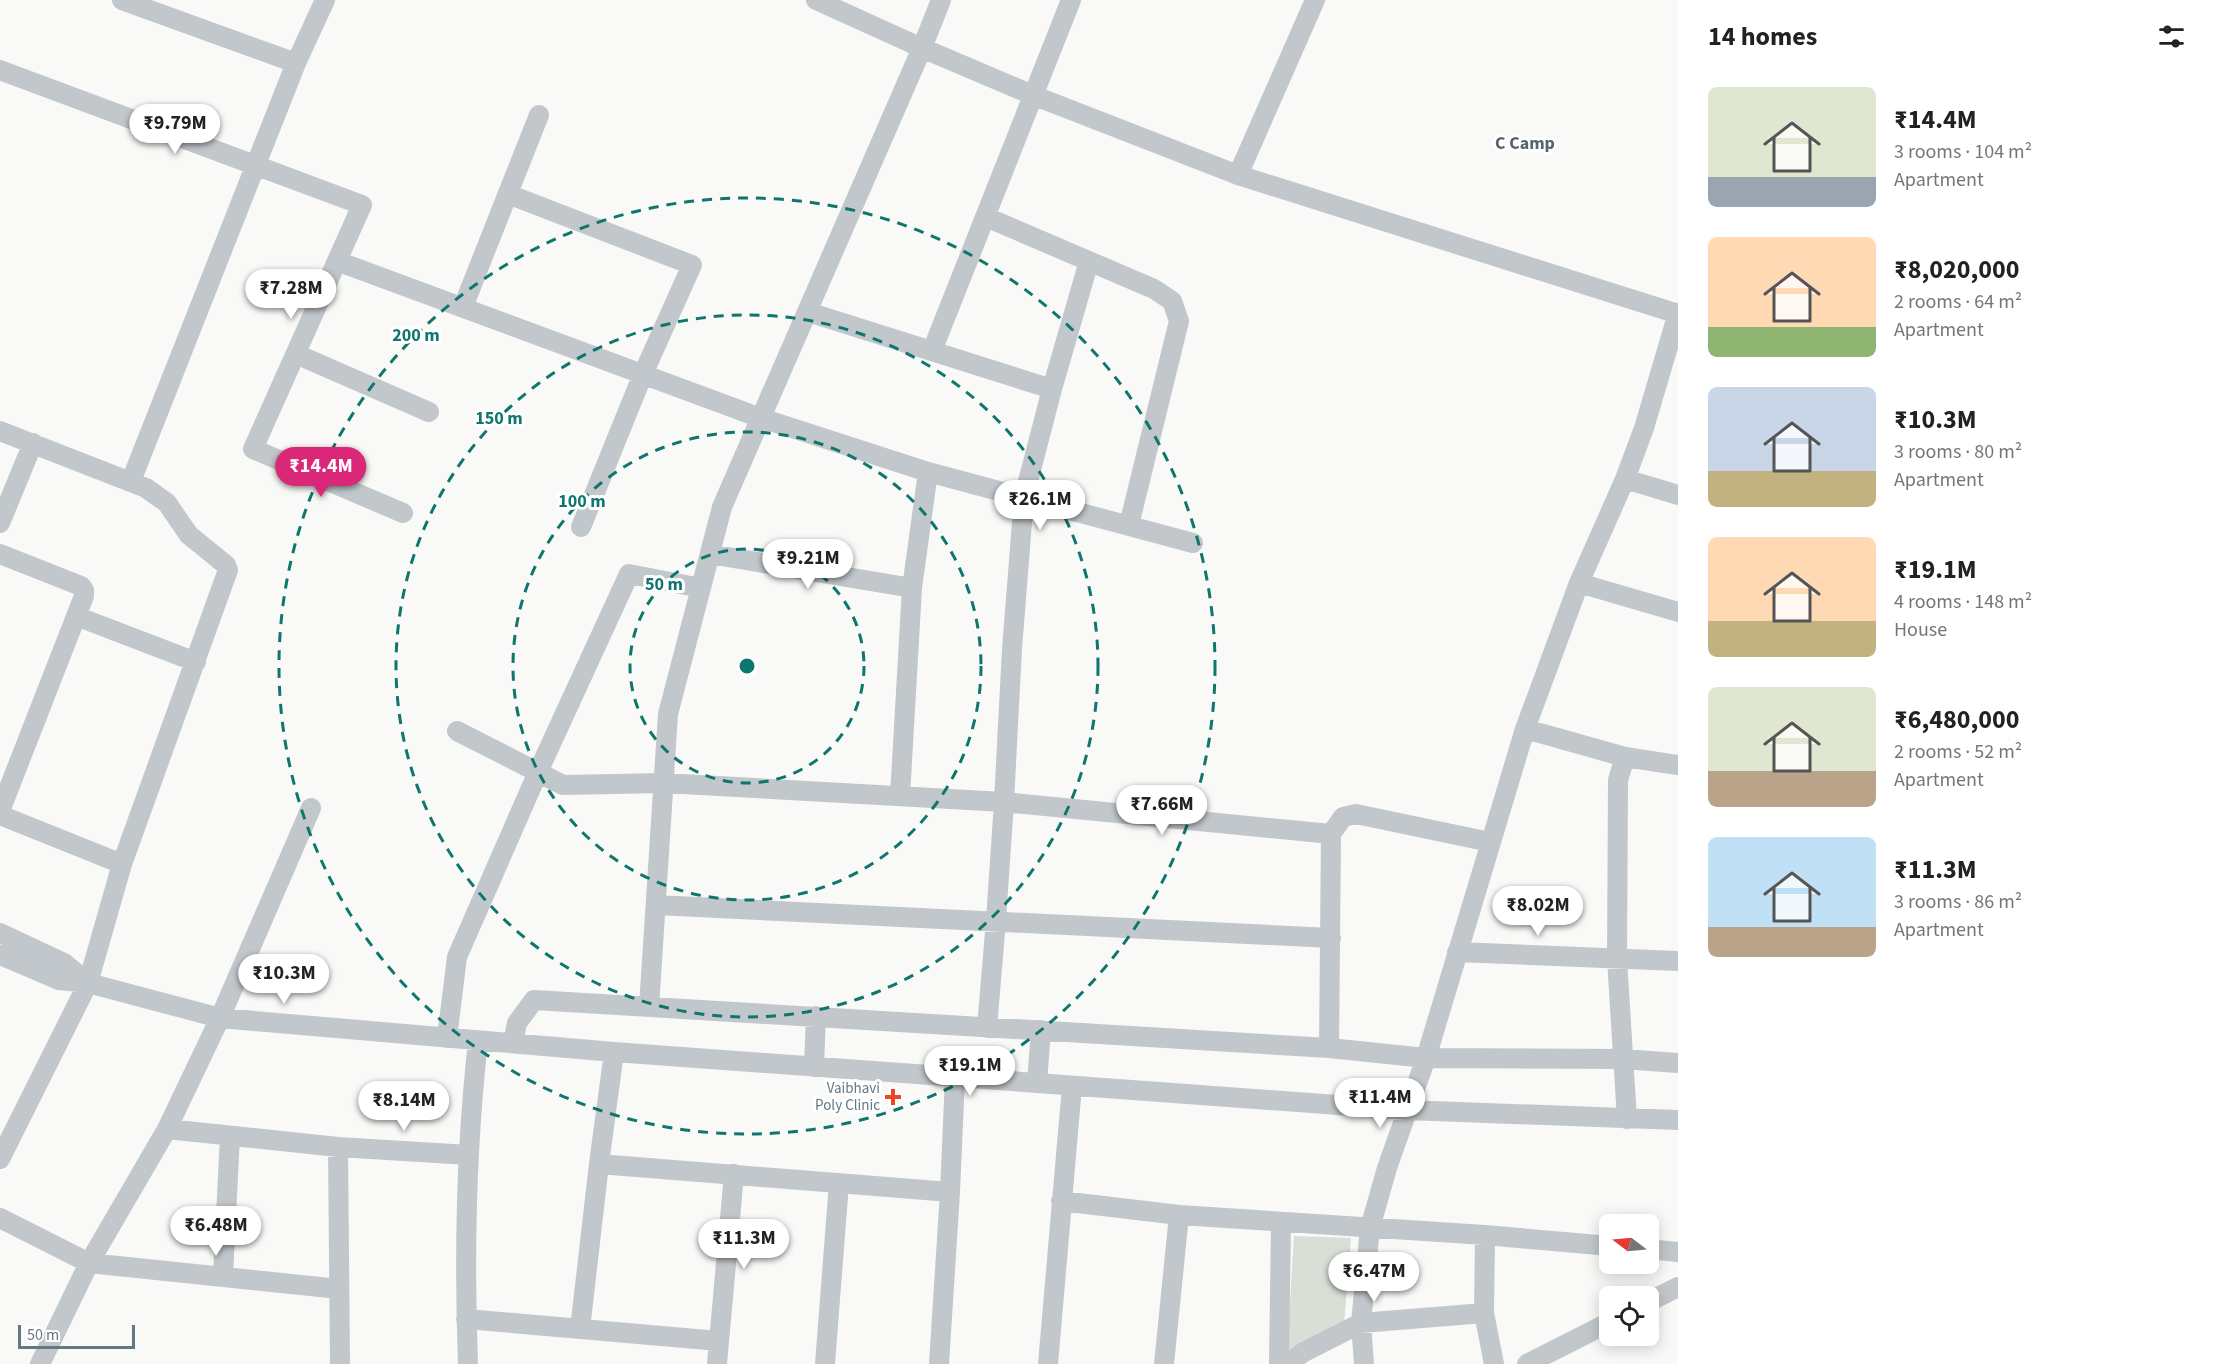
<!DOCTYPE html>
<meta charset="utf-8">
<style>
body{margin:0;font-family:"Source Sans 3",sans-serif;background:#f2f2f2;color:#222;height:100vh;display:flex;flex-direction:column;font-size:22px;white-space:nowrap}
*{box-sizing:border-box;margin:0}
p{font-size:20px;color:#767676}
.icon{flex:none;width:33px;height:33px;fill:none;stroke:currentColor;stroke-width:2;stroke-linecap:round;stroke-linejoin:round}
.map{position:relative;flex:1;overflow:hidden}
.sheet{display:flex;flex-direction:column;background:#fff;width:540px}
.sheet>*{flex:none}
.needle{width:39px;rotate:286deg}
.controls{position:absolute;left:1599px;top:1214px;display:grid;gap:12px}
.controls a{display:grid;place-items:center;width:60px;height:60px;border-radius:9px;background:#fff;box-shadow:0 3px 15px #0003;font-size:30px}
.scale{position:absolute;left:18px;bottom:15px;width:117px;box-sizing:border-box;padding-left:6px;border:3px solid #637783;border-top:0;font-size:16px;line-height:21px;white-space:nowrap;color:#637783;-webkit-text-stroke:4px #fff;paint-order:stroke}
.price{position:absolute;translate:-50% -51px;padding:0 14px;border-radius:21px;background:#fff;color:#222;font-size:20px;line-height:39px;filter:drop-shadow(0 2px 3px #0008)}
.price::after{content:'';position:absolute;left:50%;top:36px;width:18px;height:14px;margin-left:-9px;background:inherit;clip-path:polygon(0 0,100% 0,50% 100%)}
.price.active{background:#db2777;color:#fff}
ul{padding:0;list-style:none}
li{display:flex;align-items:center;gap:18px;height:150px;padding:0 30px}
li span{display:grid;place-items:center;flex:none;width:168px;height:120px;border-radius:9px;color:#555}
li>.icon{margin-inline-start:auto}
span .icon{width:72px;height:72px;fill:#fffc;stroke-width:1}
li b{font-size:26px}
h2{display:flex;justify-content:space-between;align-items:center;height:72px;padding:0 30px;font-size:26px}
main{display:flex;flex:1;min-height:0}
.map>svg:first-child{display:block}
</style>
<main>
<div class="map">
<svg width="1678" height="1364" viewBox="0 0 1678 1364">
<rect width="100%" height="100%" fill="#f9f9f7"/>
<path fill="#d9ded6" d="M1294,1236l57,2 -7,86 -57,29z"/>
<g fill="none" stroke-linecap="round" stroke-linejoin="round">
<path stroke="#c2c7cb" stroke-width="20" d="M122,0l174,63
M816,0l106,48 113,48 203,79 440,139
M0,70l362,135 -109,244 150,64
M1238,175l77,-175
M508,194l184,71 -49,109 -62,153
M986,217l168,72 18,12 7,20 -50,204
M337,261l424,157 167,54 265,71
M463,307l76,-192
M808,312l244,77
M932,351l139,-351
M296,354l133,58
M0,431l146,57 21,15 22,32 37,30 2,5 -106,294 -34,119 -88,176
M1625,479l53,16
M131,481l165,-418 29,-63
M0,523l33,-80
M0,554l81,32 3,4v6l-84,215
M710,554l202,34
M1579,583l99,29
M76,616l120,46
M1525,729l100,28 53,8
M457,731l106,54 101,-2 340,19 8,-153 12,-152 28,-108 37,-128
M1625,757l-7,23 -1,179 10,160
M900,796l12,-208 16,-116
M0,815l122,49
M1331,834l12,-17 13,-3 134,28
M656,905l675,33
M0,933l64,30 24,20
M1457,952l221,9
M0,955l59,25 29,3 132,35 394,34
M649,1007l19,-293 54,-207 200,-459 19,-48
M987,1028l9,-108 8,-118 327,32 -2,214
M447,1038l10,-81 81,-185 91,-198 72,14
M513,1043l4,-20 17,-23 795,48 97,10 197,1 55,4
M814,1067l2,-51
M1037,1083l4,-53
M167,1129l171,18 2,217
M338,1147l131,8
M599,1164l351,28
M1061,1201l118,14 306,20 125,11
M0,1218l89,45 250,26
M1485,1235l-1,78 10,51
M1648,1249l30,3
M223,1276l7,-140
M1648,1302l30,-15
M466,1319l253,22
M580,1329l19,-165 15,-112 792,58 272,10
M40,1364l49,-101 78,-134 53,-111 91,-210
M468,1364c-4,-107 -2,-216 10,-322
M717,1364l17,-190
M825,1364l14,-181
M939,1364l11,-172 5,-115
M1048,1364l24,-278
M1164,1364l15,-149
M1279,1364l2,-142
M1287,1364l17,-12 57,-29 123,-10
M1364,1364l-3,-41 9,-95 17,-60 39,-110 99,-329 54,-146 46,-104 19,-51 34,-115
M1527,1364l83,-42"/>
</g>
<g fill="none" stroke="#0f766e" stroke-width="3" stroke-dasharray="10 8">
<circle cx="747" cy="666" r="117"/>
<circle cx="747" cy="666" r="234"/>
<circle cx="747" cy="666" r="351"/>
<circle cx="747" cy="666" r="468"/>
</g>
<path fill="#eb4725" stroke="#fff" stroke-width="2" d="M890 1088h6v6h6v6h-6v6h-6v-6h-6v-6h6z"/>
<g text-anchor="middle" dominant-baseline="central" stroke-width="6" stroke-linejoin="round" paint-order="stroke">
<g font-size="15" fill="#637783" stroke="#fff" text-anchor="end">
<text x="880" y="1088">Vaibhavi<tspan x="880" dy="17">Poly Clinic</tspan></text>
</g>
<g font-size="18" font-weight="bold" fill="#55646e" stroke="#fff">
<text x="1525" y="143">C Camp</text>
</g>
</g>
<circle cx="747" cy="666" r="9" fill="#0f766e" stroke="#fff" stroke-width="3"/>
<g font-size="18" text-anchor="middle" font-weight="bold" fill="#0f766e" stroke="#fff" stroke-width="6" stroke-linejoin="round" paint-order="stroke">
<text x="416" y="341">200 m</text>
<text x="499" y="424">150 m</text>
<text x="582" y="507">100 m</text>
<text x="664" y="590">50 m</text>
</g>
</svg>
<div class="controls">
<a><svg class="needle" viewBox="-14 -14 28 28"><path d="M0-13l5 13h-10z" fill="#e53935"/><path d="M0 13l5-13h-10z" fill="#767676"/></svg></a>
<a><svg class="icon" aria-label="locate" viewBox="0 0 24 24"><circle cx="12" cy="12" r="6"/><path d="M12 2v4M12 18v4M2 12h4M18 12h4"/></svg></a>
</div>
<div class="scale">50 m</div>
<b class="price" style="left:175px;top:155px">₹9.79M</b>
<b class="price" style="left:291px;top:320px">₹7.28M</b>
<b class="price active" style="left:321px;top:498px">₹14.4M</b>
<b class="price" style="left:1040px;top:531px">₹26.1M</b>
<b class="price" style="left:808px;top:590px">₹9.21M</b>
<b class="price" style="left:1162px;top:836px">₹7.66M</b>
<b class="price" style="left:1538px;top:937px">₹8.02M</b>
<b class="price" style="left:284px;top:1005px">₹10.3M</b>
<b class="price" style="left:970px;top:1097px">₹19.1M</b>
<b class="price" style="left:1380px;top:1129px">₹11.4M</b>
<b class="price" style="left:404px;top:1132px">₹8.14M</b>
<b class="price" style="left:216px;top:1257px">₹6.48M</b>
<b class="price" style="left:744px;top:1270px">₹11.3M</b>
<b class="price" style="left:1374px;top:1303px">₹6.47M</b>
</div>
<section class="sheet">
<h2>14 homes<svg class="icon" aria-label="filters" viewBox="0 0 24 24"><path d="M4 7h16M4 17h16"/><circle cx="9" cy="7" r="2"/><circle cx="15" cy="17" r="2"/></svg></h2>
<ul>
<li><span style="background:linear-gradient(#dfe7d0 75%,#9aa5b1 0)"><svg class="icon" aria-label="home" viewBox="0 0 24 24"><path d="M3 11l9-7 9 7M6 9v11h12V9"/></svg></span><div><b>₹14.4M</b><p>3 rooms · 104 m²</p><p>Apartment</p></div></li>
<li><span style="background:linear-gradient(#ffd9b3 75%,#8fb573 0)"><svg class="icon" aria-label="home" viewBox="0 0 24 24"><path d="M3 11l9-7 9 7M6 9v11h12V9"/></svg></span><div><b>₹8,020,000</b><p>2 rooms · 64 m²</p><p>Apartment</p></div></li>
<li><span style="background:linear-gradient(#c9d6e8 70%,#c2b280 0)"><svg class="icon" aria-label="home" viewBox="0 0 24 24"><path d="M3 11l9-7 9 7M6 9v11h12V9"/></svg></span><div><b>₹10.3M</b><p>3 rooms · 80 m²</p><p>Apartment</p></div></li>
<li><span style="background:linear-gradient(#ffd9b3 70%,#c2b280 0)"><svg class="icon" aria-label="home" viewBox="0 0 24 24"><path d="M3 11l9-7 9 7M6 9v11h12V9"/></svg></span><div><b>₹19.1M</b><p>4 rooms · 148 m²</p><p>House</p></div></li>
<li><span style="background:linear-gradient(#dfe7d0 70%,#b9a48a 0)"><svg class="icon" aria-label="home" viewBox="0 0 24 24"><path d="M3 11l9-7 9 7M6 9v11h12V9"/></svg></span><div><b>₹6,480,000</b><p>2 rooms · 52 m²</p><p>Apartment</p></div></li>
<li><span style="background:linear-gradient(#bfe0f5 75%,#b9a48a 0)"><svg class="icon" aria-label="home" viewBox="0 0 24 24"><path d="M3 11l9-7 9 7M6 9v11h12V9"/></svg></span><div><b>₹11.3M</b><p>3 rooms · 86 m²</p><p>Apartment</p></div></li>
</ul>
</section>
</main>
